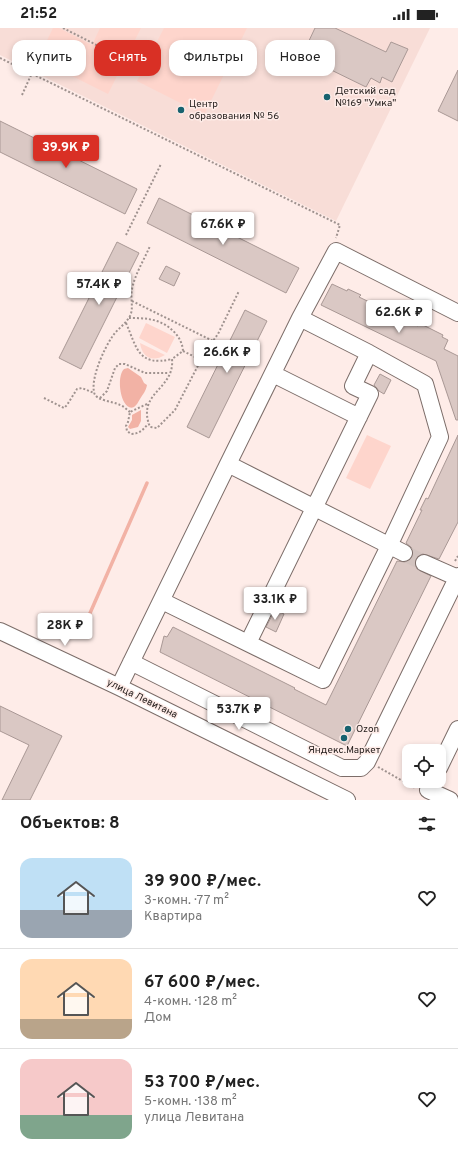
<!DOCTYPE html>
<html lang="ru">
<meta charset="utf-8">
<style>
body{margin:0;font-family:Overpass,sans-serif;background:#f2f2f2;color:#222;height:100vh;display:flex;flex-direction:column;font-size:15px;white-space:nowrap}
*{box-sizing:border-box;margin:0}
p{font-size:13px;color:#767676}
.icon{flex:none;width:22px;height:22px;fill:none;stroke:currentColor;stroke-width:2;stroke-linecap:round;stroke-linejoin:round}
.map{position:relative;height:772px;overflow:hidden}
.sheet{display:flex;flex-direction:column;background:#fff;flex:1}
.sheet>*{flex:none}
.top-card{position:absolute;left:12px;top:12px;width:434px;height:36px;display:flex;gap:8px}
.buttons{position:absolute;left:402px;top:716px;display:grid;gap:8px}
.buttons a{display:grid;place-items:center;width:44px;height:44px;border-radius:8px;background:#fff;box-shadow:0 2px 6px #0003;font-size:20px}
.price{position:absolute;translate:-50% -34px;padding:0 9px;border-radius:4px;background:#fff;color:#222;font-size:13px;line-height:26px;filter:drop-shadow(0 1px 2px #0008)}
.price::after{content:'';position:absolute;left:50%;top:24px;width:12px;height:9px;margin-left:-6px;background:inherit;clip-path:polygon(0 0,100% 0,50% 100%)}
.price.selected{background:#d93025;color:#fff}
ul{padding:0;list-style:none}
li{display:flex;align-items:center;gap:12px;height:100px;padding:0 20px}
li+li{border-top:1px solid #e0e0e0}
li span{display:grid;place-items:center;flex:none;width:112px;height:80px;border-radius:12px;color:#555}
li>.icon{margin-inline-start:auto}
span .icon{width:48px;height:48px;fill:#fffc;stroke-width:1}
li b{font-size:17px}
h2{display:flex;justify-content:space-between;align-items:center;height:48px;padding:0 20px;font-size:17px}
.chip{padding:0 14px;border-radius:12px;background:#fff;box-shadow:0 2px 6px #0003;font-size:14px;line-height:36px}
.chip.selected{background:#d93025;color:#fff}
.status{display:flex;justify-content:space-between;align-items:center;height:28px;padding:0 20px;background:#fff;direction:ltr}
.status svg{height:11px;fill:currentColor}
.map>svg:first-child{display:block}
</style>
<div class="status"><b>21:52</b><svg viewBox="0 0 49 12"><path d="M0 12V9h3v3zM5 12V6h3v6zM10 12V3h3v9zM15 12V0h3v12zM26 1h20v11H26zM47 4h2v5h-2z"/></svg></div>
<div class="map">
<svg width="458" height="772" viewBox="0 0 458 772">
<rect width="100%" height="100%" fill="#feece8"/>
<path fill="#f8ddd7" d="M0,0h430l-94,193 -336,-166z"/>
<path fill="#fed5cc" d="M53,0h6l33,17 8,-17h41l-33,66 -70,-35z
M164,0h83l-43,87 -67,-34z
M146,295l29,14 -8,16 -28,-15z
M140,315l25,12c-13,8 -23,2 -25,-12z
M367,407l24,11 -21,43 -24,-11z"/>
<path fill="#f2b2a5" d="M128,340l13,9 3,6 3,2c-1,6 -4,9 -7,14 -2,3 -3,6 -6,8 -12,6 -19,-29 -10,-38z
M141,382v11l-3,6 -8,2 -2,-2 4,-7v-5z"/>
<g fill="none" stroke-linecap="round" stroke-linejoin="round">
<path stroke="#f2b2a5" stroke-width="3.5" d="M80,608l67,-153"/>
</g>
<path fill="#dac8c4" stroke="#a99895" d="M315,0h20l51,24 5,-10 17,7 -16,33 -10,-5 -2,6 -9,-5 -5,9 -43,-21 3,-6 -7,-3 2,-5 -14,-7z
M458,42v51l-20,-10z
M0,93l137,68 -12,25 -125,-62z
M159,170l140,70 -13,25 -139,-70z
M117,214l22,11 -58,116 -22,-11z
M166,238l14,7 -6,13 -15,-7z
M332,256l15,7 1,-2 13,6 -2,2 29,14 1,-2 12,6 -1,2 18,9 1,-3 24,12 -1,2 6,3 -4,9 14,7v64h-2l-20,-59 -115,-56z
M245,282l22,11 -58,117 -22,-11z
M380,346l11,6 -7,14 -5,-3 -5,-6z
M458,407v87l-19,37 -16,-5 -4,1 -3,4 -1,5 2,5 14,7 -84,170 -187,-94 4,-16 3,1 6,-10 122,61 -1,1 32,16 71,-144 8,1 5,-1 3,-4v-4l-1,-5 -6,-5 16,-33h-2l6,-12 2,1z
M275,582l9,4 -8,18 -10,-5z
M0,678l62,30 -32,64h-28l27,-55 -29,-14z"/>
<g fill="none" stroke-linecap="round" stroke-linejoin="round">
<path stroke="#d2c3bf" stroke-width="16" stroke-dasharray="16 8" stroke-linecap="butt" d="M404,525l20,10"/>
<defs>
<path id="minor" d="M300,290l36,-67 122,62
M273,346l86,43
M228,436l72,-146 69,35 -16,33 17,8 -122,249
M424,535l34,15
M162,573l161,79 66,-134 51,-109 -15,-53 -56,-31
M0,603l119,56 228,113
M131,634l211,106h19l6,-6 91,-186
M119,659l109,-223 176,89
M439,740l19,-39
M428,762l22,10"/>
</defs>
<use href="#minor" stroke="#7c6d69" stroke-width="18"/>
<path stroke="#9f928f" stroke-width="2" stroke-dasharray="2 2" stroke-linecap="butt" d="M63,0l73,37
M0,30l340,167 -4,13
M22,67l10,-22
M126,207l35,-71
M132,273l81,40
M129,290c6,0 13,0 19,1 17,2 34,15 35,32l-11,8c3,31 -36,33 -22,68l7,1 18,-18 30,-58 13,-18 21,-43
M126,295c11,25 12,44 46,36
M183,323l18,9
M44,370l20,10 3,-3 10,-16 5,-1 12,5
M100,370l7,-7 8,-23 4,-4h6l20,9h24
M147,376l-17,8 -2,10 -2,4 1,5 4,3c8,0 12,-4 17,-10
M130,384c-3,-2 -6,-6 -10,-7 -7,-4 -25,-4 -26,-13 -3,-15 10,-43 18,-55 5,-8 13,-12 18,-21 4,-8 0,-18 2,-27 3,-15 12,-29 18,-43
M455,533l3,-5
M378,739l37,21"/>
<use href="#minor" stroke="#fff" stroke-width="16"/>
</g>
<g fill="#17626f" stroke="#feece8" stroke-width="1.5">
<circle cx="327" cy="69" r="4"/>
<circle cx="181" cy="82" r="4"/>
<circle cx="348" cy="701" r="4"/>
<circle cx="344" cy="710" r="4"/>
</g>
<g text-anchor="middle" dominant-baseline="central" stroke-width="3" stroke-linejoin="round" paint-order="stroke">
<g font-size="10" fill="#231d1b" stroke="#feece8" text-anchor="start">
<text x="335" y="63">Детский сад<tspan x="335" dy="12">№169 "Умка"</tspan></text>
<text x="189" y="76">Центр<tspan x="189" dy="12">образования № 56</tspan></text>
<text x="356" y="701">Ozon</text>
<text x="344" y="722" text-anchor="middle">Яндекс.Маркет</text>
</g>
<g font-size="10" fill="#231d1b" stroke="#feece8">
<text transform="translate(142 671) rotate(26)">улица Левитана</text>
</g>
</g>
</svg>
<div class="buttons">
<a><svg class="icon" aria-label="locate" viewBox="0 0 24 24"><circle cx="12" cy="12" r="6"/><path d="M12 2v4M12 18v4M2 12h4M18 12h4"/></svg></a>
</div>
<b class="price selected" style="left:66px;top:141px">39.9K ₽</b>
<b class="price" style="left:223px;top:218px">67.6K ₽</b>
<b class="price" style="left:99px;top:278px">57.4K ₽</b>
<b class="price" style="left:399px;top:306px">62.6K ₽</b>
<b class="price" style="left:227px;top:346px">26.6K ₽</b>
<b class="price" style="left:275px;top:593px">33.1K ₽</b>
<b class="price" style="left:65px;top:619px">28K ₽</b>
<b class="price" style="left:239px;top:703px">53.7K ₽</b>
<div class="top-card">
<a class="chip">Купить</a>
<a class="chip selected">Снять</a>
<a class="chip">Фильтры</a>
<a class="chip">Новое</a>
</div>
</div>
<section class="sheet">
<h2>Объектов: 8<svg class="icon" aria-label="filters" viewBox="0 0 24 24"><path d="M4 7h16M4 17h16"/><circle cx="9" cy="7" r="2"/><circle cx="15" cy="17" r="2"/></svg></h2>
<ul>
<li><span style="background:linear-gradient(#bfe0f5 65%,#9aa5b1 0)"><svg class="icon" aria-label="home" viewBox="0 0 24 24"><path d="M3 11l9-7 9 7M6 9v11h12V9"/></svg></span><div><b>39 900 ₽/мес.</b><p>3-комн. · 77 m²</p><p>Квартира</p></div><svg class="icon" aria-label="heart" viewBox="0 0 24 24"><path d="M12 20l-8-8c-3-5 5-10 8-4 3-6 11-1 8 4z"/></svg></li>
<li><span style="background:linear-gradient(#ffd9b3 75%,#b9a48a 0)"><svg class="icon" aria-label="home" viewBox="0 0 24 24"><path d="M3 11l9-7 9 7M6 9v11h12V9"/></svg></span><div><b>67 600 ₽/мес.</b><p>4-комн. · 128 m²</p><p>Дом</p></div><svg class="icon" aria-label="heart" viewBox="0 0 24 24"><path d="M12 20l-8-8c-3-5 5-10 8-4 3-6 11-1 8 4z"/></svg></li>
<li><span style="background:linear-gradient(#f6c9c9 70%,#7fa58c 0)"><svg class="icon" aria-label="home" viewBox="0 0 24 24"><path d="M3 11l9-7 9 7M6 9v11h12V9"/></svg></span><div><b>53 700 ₽/мес.</b><p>5-комн. · 138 m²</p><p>улица Левитана</p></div><svg class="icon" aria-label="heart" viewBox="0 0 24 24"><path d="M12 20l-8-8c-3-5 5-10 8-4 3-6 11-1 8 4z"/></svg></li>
</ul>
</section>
